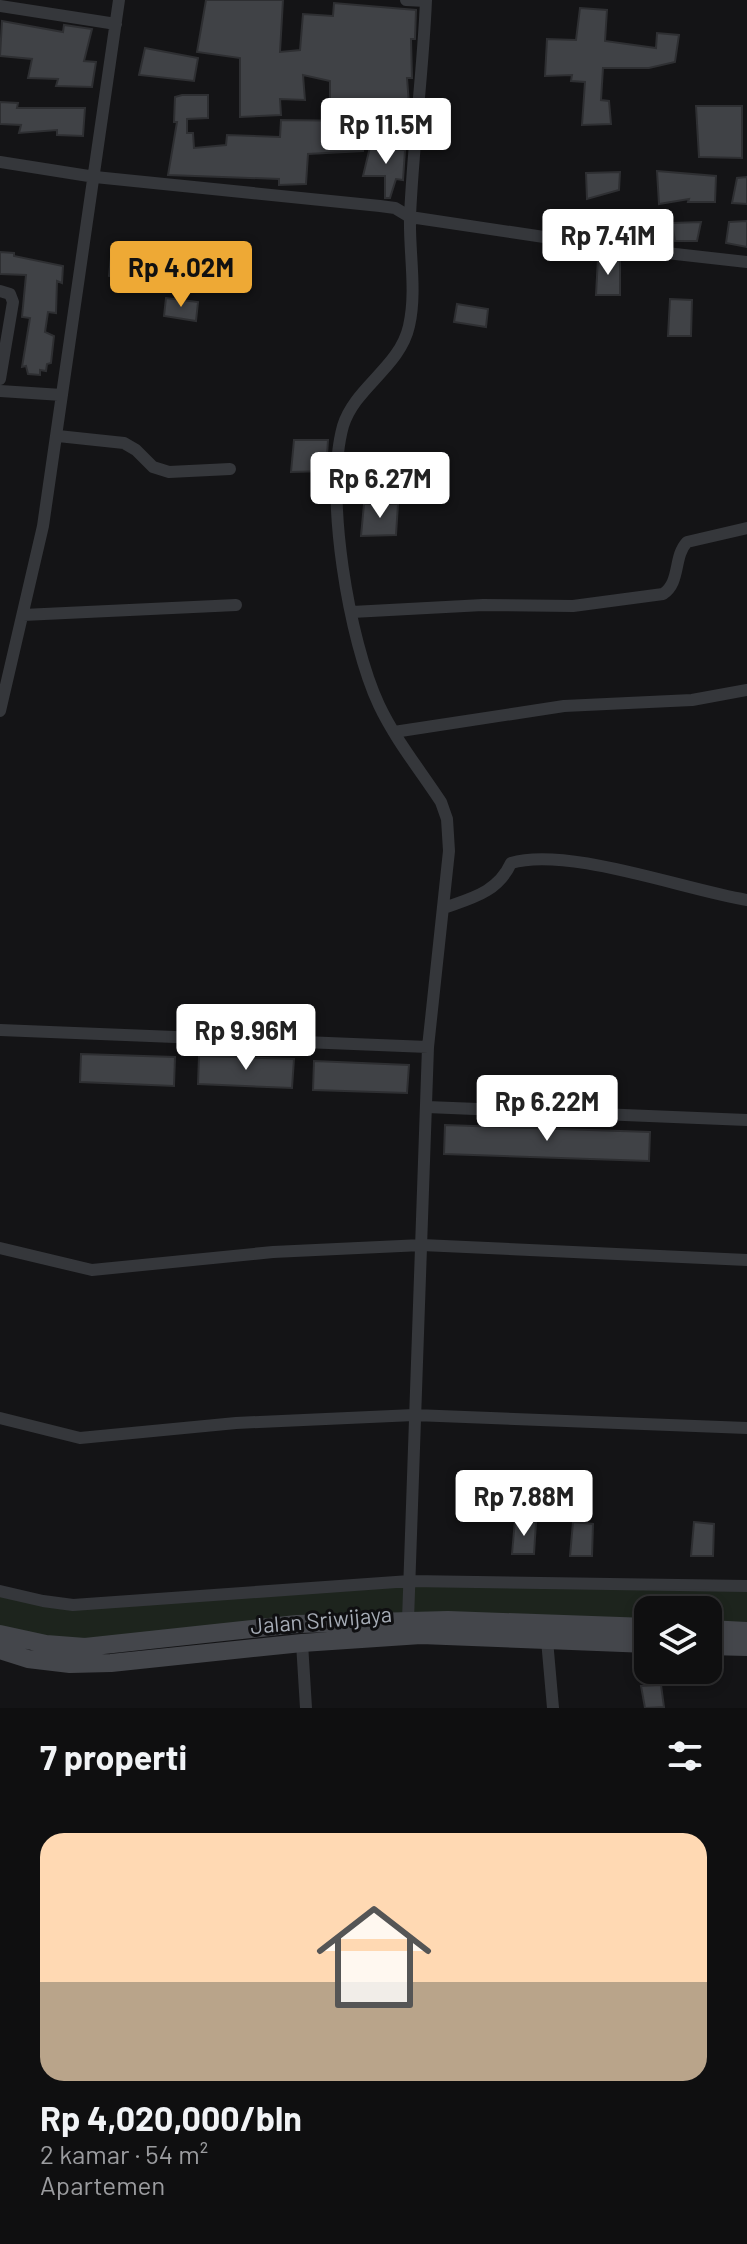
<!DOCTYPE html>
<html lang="id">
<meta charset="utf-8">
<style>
body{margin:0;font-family:Barlow,sans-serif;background:#1d1d1e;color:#f1f3f6;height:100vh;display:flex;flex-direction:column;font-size:30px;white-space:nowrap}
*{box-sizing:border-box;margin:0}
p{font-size:26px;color:#9b9c9f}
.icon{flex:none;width:44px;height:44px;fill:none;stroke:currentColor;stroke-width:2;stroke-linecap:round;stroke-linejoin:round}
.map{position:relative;height:1708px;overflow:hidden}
.drawer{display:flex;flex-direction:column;background:#0f0f10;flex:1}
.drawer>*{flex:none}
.controls{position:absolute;left:634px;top:1596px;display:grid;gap:16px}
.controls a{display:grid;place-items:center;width:88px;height:88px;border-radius:16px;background:#0f0f10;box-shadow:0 4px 12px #0003,0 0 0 2px #2f2f30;font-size:40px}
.price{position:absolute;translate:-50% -68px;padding:0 18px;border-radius:8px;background:#fff;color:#222;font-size:26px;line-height:52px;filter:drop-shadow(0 2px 4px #0008)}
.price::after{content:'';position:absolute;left:50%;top:48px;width:24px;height:18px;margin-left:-12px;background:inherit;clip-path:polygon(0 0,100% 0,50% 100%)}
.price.selected{background:#eea935;color:#111}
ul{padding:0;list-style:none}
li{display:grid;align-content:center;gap:16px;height:424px;padding:0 40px}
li+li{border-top:2px solid #2f2f30}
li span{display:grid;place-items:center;height:248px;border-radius:24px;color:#555}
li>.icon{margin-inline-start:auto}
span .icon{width:144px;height:144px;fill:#fffc;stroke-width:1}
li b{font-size:34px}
h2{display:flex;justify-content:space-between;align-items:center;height:96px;padding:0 40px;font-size:34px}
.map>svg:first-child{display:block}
</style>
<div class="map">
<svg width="747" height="1708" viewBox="0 0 747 1708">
<rect width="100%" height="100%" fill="#141416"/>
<path fill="#1d241d" d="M409,1582l-2,38 -288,23 -119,-11v-40l43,10z
M411,1582l336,6v42l-39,-2v-18h-60v16l-238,-7z"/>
<path fill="#404246" stroke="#2e2f32" stroke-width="2" d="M206,0h77l-3,52 20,-2 3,-36 30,2 1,-13 82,7 -1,29h-4l1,39h-5l2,26 -25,5v-5l-54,-3v-20l-27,-6 2,25 -25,-1 1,16 -41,2v-59l-43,-6z
M580,8l27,2 -2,31 51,7 1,-15 22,2 -4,27 -26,6h-46l-2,32 8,1 2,23 -29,1 3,-43 -14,-1 1,-6 -27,1 2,-37 29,1z
M2,21l61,11 1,-7 28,4 -8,32 12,1 -4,25 -36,-1 2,-7 -30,-1 4,-19 -32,-3z
M145,48l53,10 -4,23 -55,-6z
M182,95h26v23l-21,1v14h6l1,15 32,-3 1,-10 53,2 1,-17 81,1 1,30 -55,3 -2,30 -27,1v-6l-111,-4 9,-53h-3l1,-25z
M0,102l18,1 -1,5h68l-2,28 -26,-1v-5l-38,3 2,-8 -21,-1z
M696,106h46v52l-43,-1z
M370,147l35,3 -2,30 -7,-1 -6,19h-5v-22h-22z
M657,171l59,5 -1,26h-27l1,-3 -30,5z
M620,172l-1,18 -32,9 -1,-26z
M747,177v27l-15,-1 5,-25z
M747,221v26l-21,-4 3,-21z
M701,222l-4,19h-22l-3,-18z
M0,252l14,1v3l49,10 -1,17 -5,-2 -1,32 -8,-1 -3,20 9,4 -3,27 -4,1 -1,7 -6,-1v5l-12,-1 -2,-8 -4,1 8,-49 -8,-1 4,-42 -26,-1z
M111,257l64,12 -3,19 -63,-12z
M598,258l22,1v36h-24z
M166,298l32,4 -2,19 -32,-5z
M670,299l22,1 -1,36h-23z
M457,304l31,5 -2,18 -32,-5z
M294,440h34l-2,31 -35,1z
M364,504h34l-2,31 -35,1z
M81,1054l94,3 -1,29 -94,-4z
M199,1056l95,3 -2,29 -94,-4z
M314,1061l95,4 -2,28 -94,-3z
M445,1125l205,7 -1,29 -205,-7z
M515,1520l21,2 -2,32h-22z
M573,1522l20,2 -1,32h-22z
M694,1522l20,2 -1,32h-22z
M661,1685l3,22 -19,1 -4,-22z"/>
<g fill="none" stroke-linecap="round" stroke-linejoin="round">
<path stroke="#35373b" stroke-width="12" d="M406,0l20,1
M0,6l116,18
M0,162l95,15 285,29 15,2 15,9 194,29 143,16
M0,291l10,3 3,8 -13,77
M0,391l62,4
M58,436l66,7 12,7 17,17 16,5 61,-3
M352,612l131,-7 90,1 90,-12c18,-12 10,-37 24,-52l60,-14
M23,615l213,-10
M0,711l43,-185 76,-526
M394,732l170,-26 128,-6 55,-10
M444,908c28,-10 54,-16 67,-45 56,-17 174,27 236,37
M0,1030l428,17
M427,1107l320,13
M0,1248l92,22 181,-18 149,-7 325,15
M0,1418l80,20 156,-15 178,-8 333,13
M0,1591l43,10 30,4 337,-24 337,5
M408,1620l20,-573 21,-196 -2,-32 -6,-17c-21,-32 -46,-63 -62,-97 -30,-64 -55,-211 -36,-279 12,-39 57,-59 66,-100 8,-35 0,-73 1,-109 3,-72 13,-144 16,-217
M547,1640l6,68
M302,1643l4,65"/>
<path stroke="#44464b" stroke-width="18" d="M708,1629l39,2
M0,1634l46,10 39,3 212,-23 151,-4 200,7
M708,1646l39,1
M0,1650l28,9 42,5 41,-1 191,-20 119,-8 227,9"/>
</g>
<g text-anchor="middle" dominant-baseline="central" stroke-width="6" stroke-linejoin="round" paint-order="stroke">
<g font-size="22" fill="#a6acb6" stroke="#0f0f11">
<text transform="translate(321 1619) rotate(-5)">Jalan Sriwijaya</text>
</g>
</g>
</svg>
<div class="controls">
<a><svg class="icon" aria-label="layers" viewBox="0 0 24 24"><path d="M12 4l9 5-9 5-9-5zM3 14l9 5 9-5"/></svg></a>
</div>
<b class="price" style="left:386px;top:166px">Rp 11.5M</b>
<b class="price" style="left:608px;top:277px">Rp 7.41M</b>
<b class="price selected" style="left:181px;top:309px">Rp 4.02M</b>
<b class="price" style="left:380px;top:520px">Rp 6.27M</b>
<b class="price" style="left:246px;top:1072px">Rp 9.96M</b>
<b class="price" style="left:547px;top:1143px">Rp 6.22M</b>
<b class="price" style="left:524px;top:1538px">Rp 7.88M</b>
</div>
<section class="drawer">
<h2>7 properti<svg class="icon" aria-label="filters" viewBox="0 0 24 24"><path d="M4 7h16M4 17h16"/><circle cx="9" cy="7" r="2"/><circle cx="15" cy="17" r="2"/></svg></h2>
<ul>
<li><span style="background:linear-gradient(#ffd9b3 60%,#b9a48a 0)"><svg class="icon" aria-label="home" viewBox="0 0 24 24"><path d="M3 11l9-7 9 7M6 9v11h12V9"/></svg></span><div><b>Rp 4,020,000/bln</b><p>2 kamar · 54 m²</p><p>Apartemen</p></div></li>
</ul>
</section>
